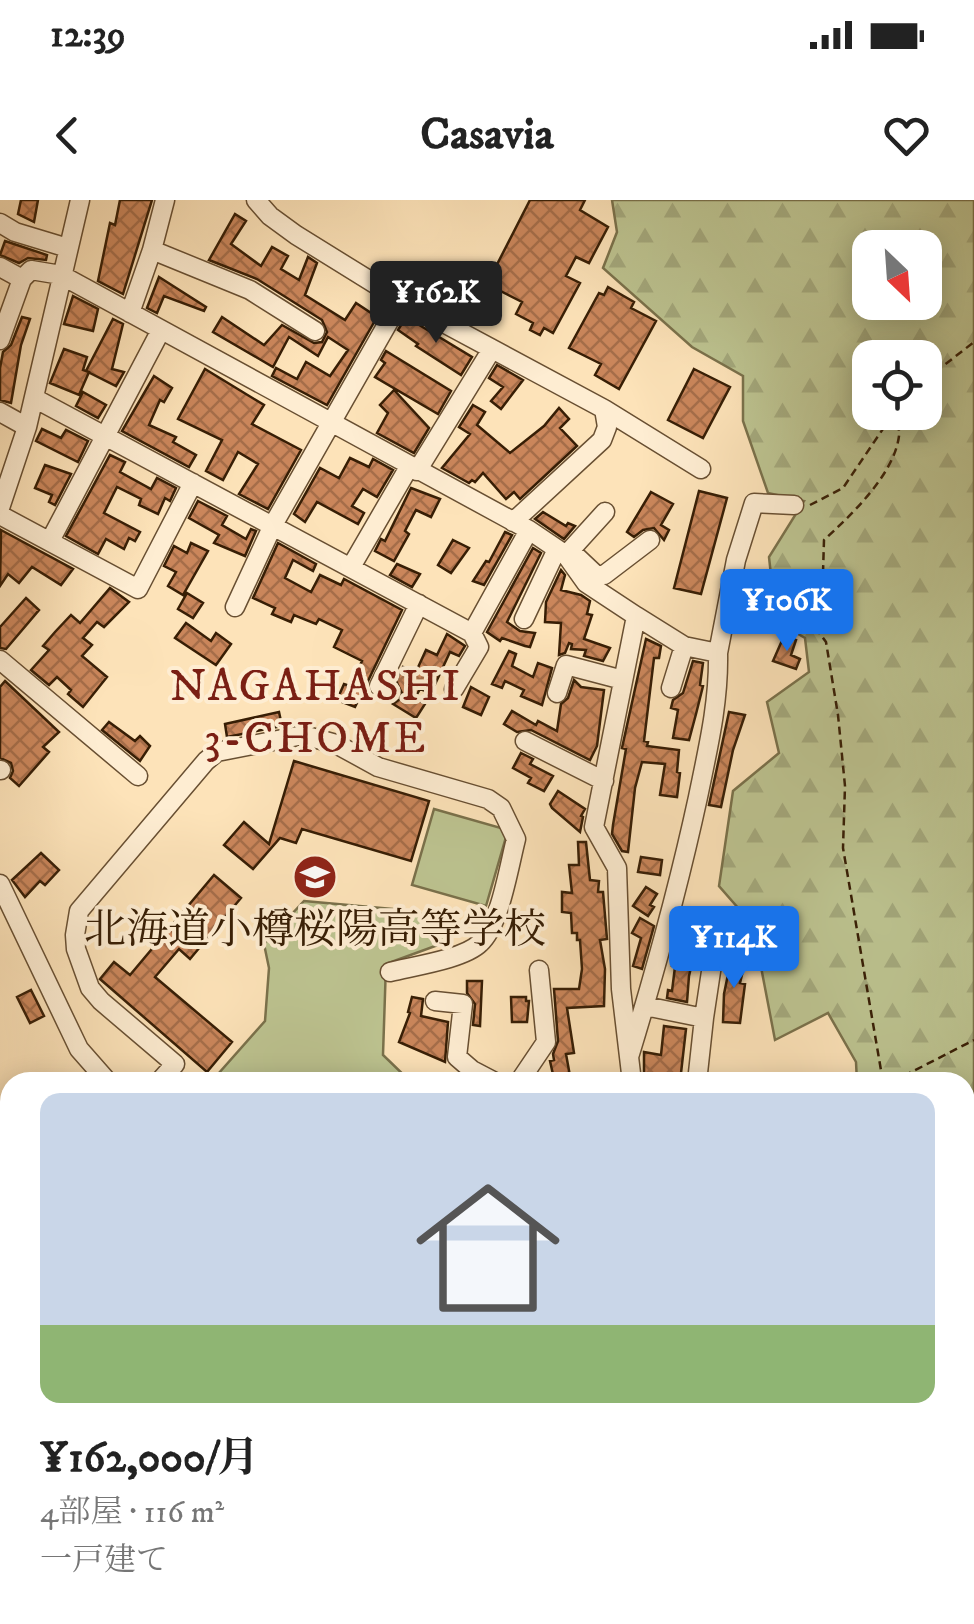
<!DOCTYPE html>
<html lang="ja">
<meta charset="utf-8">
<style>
body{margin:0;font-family:"IM FELL DW Pica","Noto Serif JP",serif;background:#f6f6f6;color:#222;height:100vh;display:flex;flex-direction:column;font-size:38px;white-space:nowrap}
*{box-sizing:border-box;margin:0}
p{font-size:32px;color:#767676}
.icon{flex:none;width:55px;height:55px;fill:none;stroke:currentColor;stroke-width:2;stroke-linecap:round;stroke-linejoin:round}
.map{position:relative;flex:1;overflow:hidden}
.panel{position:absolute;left:0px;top:872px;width:975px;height:552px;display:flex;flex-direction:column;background:#fff;border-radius:30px 30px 0 0;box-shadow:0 5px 25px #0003}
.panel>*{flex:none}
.needle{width:65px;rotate:155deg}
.fabs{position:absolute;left:852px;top:30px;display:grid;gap:20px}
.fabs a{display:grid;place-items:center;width:90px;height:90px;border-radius:20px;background:#fff;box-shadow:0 5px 25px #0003;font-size:50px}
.price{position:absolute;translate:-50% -85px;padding:0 22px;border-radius:10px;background:#1a73e8;color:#fff;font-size:32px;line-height:65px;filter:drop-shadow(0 2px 5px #0008)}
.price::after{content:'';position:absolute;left:50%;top:60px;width:30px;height:22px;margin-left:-15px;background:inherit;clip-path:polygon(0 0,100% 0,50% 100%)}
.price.current{background:#222;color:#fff}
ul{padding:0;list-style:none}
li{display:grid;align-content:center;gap:20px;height:530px;padding:0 40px}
li span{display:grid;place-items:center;height:310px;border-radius:20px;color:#555}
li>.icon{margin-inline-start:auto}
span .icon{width:180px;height:180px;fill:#fffc;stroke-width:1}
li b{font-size:42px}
.status{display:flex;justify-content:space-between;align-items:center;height:70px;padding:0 50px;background:#fff;direction:ltr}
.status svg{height:28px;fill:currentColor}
header{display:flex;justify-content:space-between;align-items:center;height:130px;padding:0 40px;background:#fff;font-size:45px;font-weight:800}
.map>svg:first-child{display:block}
</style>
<div class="status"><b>12:39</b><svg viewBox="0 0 49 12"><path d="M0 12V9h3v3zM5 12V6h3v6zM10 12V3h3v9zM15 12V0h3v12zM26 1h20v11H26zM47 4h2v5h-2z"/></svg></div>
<header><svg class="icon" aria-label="back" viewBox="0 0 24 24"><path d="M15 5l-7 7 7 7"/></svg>Casavia<svg class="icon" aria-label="heart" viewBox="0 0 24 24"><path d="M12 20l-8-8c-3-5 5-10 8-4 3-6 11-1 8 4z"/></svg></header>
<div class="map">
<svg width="974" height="1424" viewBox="0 0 974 1424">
<defs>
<pattern id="forest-firs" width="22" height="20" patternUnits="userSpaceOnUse" patternTransform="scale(2.5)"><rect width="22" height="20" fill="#bdc491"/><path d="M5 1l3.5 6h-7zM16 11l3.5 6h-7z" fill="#a3a87c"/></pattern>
<pattern id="building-cross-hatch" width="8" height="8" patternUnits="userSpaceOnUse" patternTransform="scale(2.5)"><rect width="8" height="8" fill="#ca865b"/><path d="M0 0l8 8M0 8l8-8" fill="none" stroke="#a56d49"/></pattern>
</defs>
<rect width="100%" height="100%" fill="#fde3b9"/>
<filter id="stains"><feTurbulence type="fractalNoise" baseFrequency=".002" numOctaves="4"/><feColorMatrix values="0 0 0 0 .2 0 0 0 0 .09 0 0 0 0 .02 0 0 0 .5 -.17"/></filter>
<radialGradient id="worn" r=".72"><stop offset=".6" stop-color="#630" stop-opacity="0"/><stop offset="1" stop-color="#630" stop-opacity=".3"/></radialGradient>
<path fill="#bdc491" stroke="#7a714b" stroke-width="2.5" d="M434,609l74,21 -22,76 -74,-21z
M304,701l100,9 39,9 6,22 -63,23 -3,91 28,27h-200l54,-61 4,-53 -5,-24z"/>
<path fill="url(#forest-firs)" stroke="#7a714b" stroke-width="2.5" fill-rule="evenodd" d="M612,0h362v1107l-9,4v-229h-108l-1,-20 -28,-49 -53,27 -22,-115 -34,-39 14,-95 46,-38 -12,-51 42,-30 -4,-34 -29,-17 -7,-64 35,-56 -36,-8 -25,-72v-45l-51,-29 -89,-79 14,-36zM870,48h55v54h-55zM870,158h55v54h-55z
M267,1415h178l4,9h-164z
M742,1415h172l16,9h-192z"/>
<path fill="url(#building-cross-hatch)" stroke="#371e05" stroke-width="2.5" d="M21,0h17l-4,22 -16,-8z
M120,0h32l-29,94 -25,-13 12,-58 5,2z
M530,0h55l-5,10 28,17 -19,36 -13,-6 -10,19 14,7 -27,50 -9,-5 -4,7 -10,-5 3,-7 -17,-9 6,-12 -35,-18z
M235,14l11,7 -15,23 30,22 11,-19 16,9 -7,13 18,11 9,-23 9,6 -12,32 40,25 11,-17 21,14 -50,88 -55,-29 4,-8 21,11 9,-17 24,14 18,-26 -20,-13 -10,19 -29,-19 -16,30 -60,-35 9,-15 42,28 18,-20 32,18 8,-1 5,-10 -5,-12 -65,-41 -48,-19z
M5,41l42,14 -1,5 -18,-2 -9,5 -19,-8z
M159,77l47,30 -2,4 -40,-15 -7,17 -10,-5z
M608,87l26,15 -3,6 25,13 -37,68 -24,-14 6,-11 -32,-16 30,-55 5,2z
M73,96l25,13 -5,22 -29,-7z
M22,117l8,2 -9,26 -10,58 -11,-3v-32l3,-16 8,-7z
M406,117l66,40 -11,18 -45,-29 2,-2 -20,-14z
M113,119l10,5 -11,45 12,3 -8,14 -30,-15z
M64,149l23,8 -4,13 6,2 -10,23 -29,-12z
M386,151l65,40 -13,23 -63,-37 10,-14 -4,-3z
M497,165l26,15 -22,29 -10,-8 12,-14 -14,-9z
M205,169l59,36 -12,19 49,26 -33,59 -29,-15 19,-30 -20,-12 -15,28 -17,-9 16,-31 -44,-21z
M694,169l36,18 -27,51 -35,-18z
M154,176l18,12 -8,14 -4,-2 -11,25 27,12 -3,5 23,13 -7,12 -67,-36z
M394,190l35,38 -15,25 -37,-20 11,-20 -8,-8z
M83,192l23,13 -8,13 -22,-12z
M473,205l12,7 -8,13 33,28 34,-27 15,-18 10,11 -9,9 17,18 -57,53 -6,-7 -8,7 -23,-26 -8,9 -3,-2 -3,3 -27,-15 28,-34 -11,-7z
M42,229l19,9 5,-8 22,11 -10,21 -42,-21z
M110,255l15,7 -5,10 31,17 6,-11 19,10 -6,13 -5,-3 -7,16 -19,-9 2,-6 -24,-12 -13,26 36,19 -5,9 -6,-3 -5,11 -18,-10 -8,15 -32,-18z
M350,258l19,9 4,-8 20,11 -16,27 -14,-8 -11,17 12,7 -6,11 -41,-22 -12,20 -11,-8 26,-46 19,10z
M45,265l26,9 -16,31 -6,-3 3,-7 -17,-7z
M411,288l29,11 -9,18 -15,-7 -11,21 4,3 -15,27 -19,-10 6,-12 4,2z
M699,291l28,7 -26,96 -27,-6z
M651,292l22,12 -12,21 8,5 -5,10 -10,-12 -11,2 -9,7 -7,-5z
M198,301l29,15 -5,9 24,14 5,-10 5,2 -11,25 -31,-13 5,-8 -30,-17z
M543,312l23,14 2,-3 7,3 -11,13 -29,-20z
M1,330l72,39 -12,16 -29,-18 -13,16 -11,-9 -8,12z
M505,332l7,3 -28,50 -11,-4 13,-20 3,1z
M453,340l16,8 -18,25 -13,-8z
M191,343l17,8 -25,44 -15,-9 8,-14 -12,-6 10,-20 13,7z
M278,343l38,21 -3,7 -20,-11 -8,18 26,14 9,-17 21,10 3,-6 58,31 -34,71 -6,19 -3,-1 -4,8 -18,-7 7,-16 6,2 12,-25 -28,-14 8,-17 -23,-11 -3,5 -22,-9 -3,7 -19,-8 3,-6 -22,-10z
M533,348l8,5 -34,69 13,9 15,2 -5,14 -5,-1 -23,-8 -2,3 -13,-9z
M397,364l23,10 -8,13 -22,-12z
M561,370l4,5 -4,15 20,5 9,6 -3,13 5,1 -8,24 26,9 -7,13 -19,-5 2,-6 -15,-1 1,-5 -3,-1 -4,10 -6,2 2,-32 -16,-1 1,-20z
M110,388l19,14 -25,25 -7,-5 -14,16 9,7 -10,11 25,21 -24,30 -15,-13 3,-4 -14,-13 -8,8 -18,-15 18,-20 -6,-4 12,-14 16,-17 9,8z
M187,393l16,10 -10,15 -15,-9z
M26,398l13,12 -33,39 -6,-1v-21z
M186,423l25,18 5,-8 15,11 -15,21 -41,-27z
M447,434l18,12 -6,10 -9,-4 -19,41 -11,-4 -5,9 10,6 -9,14 -23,-14 7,-5 2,-6 -6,-12 7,-14 12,7 11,-24 11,5z
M784,436l12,4 -5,15 9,4 -4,10 -23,-8z
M646,439l15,7 -2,12h-5l-10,83 4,1 -1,4 32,4 -2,22 3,1 -3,24 -17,-2 5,-31 -23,-2 -7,26 -7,64 -6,-1 -10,-17 1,-9 13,-76 -4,-1z
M509,451l7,3 -4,12 21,11 5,-14 14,5 -10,37 -21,-9 3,-6 -19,-9 -3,7 -10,-4z
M693,461l10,2 -3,22 3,1 -7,28 -7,26 -16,-2 5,-28 -7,-2 2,-8 10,-7z
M574,480l7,7 23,3 -7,56 -7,14 -59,-30 -14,2 -13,-8 8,-13 24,14 2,-4 19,10 4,-27 7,-6z
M5,481l54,51 -16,15 6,5 -30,34 -9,-8 3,-7 -2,-8 -11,-5v-71z
M471,487l18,10 -8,18 -18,-8z
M279,512l3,14 -55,11 -2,-13z
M729,512l16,3 -12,35 -12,57 -12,-2z
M109,522l26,19 5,-5 10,10 -10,15 -38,-31z
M521,553l12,6 -3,5 23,12 -9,15 -16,-8 3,-5 -18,-10z
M294,561l135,40 -18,60 -109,-32 -6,14 -16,-5 -27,31 -29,-24 20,-23 25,22z
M558,591l27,18 -4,7 2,1 -3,15 -28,-24 -2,-4z
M578,642h8l4,38 9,1 -1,11h5l4,47 -7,1 5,29 -1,37 -37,2 7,45 -8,1 4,22 -16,3 -4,-18 4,-1 -1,-6 5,-13 -4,-52h25l3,-20 -2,-29h-3v-7h-5l-1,-20 -9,-1v-20l10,1 -3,-28h10z
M41,653l18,17 -14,15 -5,-4 -15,16 -13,-17z
M641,657l21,3 -2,15 -22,-3z
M214,675l27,23 -51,61 -11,-10 -24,28 77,65 -25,30 -107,-93 14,-17 16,13z
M646,687l11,7 -7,11 4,2 -6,9 -15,-10z
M684,716l18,4 -13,56 -2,26 -20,-4 1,-8 4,1 3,-24 -3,-1z
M640,718l14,8 -12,43 -9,-3 8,-28 -9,-5z
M732,755l14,3 -6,25 5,1 -5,39 -17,-1 1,-28z
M467,781h15l-2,45 -7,-1 2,-21 -8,-11z
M31,790l13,26 -14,7 -13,-26z
M412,797l11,2 -2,17 27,6 -3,40 -46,-20 11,-29 -2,-1z
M511,797h15v4h3l-2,21h-15z
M664,826l22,3 -6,53 -36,-3v-27l17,3z"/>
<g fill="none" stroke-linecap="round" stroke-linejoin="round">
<defs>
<path id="minor" d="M256,0l14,16 26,19 105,65 203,109 97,60
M0,23l15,9 53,16
M152,50l98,40 65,41
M0,67l22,12 9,-9 30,5 468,255 37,25 20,28 50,33 48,30 34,7c1,50 -10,95 -20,144 -19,88 -43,175 -69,260
M130,113l22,-63 13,-50
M0,140l22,-61
M34,198l438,235
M0,212l27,15
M417,271l75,-122
M0,308l27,-81 53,-227
M605,312l-39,43 12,3 18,17h8l46,-35
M0,315l138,74 55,-106
M513,322l89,-82 5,-13 -3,-18
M50,341l111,-211
M351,367l58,-100
M235,407l38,-82 128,-225
M524,419l33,-70
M718,453l18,-93 18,-57 40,2
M0,460l138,116
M671,488l13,-42
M454,489l25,-42 -7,-14 57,-103
M390,492l-11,-6 40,-82
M557,493l9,-28 57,15
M525,541l79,40
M0,570h1
M0,684l79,165 29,33
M435,801l28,3 -6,53 15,13 23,12
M645,806l59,12 14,-93
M159,882l16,-18 -74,-63 -11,-13 -14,-39 -1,-14 4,-24 127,-150 11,-9 86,-17 33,9 42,23 110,32 13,9 15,31c-7,27 -16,86 -36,104 -16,16 -66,23 -90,29
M519,882l27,-40 -7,-72
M632,882l-11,-93 -4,-121 -23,-41 42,-211
M697,882l7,-64
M0,1068l10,1
M0,1262l10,24
M0,1411l10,-6
M61,1415l4,9
M146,1415l3,9
M237,1415l2,9
M475,1415l3,9"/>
</defs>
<use href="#minor" stroke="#684f32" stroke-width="21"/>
<path stroke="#371e05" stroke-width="2.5" stroke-dasharray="8 5" stroke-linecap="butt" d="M925,180l49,-38
M810,305l33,-17 50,-74
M883,882l-40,-234 2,-62 -7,-71 -12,-73 -13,-18 9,-18 2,-66c27,-25 70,-65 75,-104 1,-7 -3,-17 -5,-24
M892,882l82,-42
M965,1008l9,7"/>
<use href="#minor" stroke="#feedd2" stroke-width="18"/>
</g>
<defs>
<symbol id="school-disc" viewBox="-11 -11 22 22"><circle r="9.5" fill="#8f2418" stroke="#feedd2"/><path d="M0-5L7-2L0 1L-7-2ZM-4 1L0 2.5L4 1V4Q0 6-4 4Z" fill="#fff"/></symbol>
</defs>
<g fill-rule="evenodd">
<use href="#school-disc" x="290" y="652" width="50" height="50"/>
</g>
<g text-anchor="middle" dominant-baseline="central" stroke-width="8" stroke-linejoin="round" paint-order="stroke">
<g font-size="42" fill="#371e05" stroke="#feedd2">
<text x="315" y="731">北海道小樽桜陽高等学校</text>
</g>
<g font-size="45" letter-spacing="2.5" fill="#7a1f14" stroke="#feedd2">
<text x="316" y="487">NAGAHASHI<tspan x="316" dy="52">3-CHOME</tspan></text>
</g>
</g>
<rect width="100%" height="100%" filter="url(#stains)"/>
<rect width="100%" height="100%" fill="url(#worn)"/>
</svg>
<div class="fabs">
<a><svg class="needle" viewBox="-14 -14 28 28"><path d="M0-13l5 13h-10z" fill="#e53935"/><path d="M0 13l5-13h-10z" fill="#767676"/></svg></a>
<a><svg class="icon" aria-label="locate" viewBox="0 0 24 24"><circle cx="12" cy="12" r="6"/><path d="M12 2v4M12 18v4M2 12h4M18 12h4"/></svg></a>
</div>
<b class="price current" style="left:436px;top:146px">¥162K</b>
<b class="price" style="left:787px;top:454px">¥106K</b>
<b class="price" style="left:734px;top:791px">¥114K</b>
<section class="panel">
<ul>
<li><span style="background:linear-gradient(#c9d6e8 75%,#8fb573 0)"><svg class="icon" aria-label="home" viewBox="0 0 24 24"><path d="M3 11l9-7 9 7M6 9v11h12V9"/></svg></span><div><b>¥162,000/月</b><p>4部屋 · 116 m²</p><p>一戸建て</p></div></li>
</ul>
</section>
</div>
